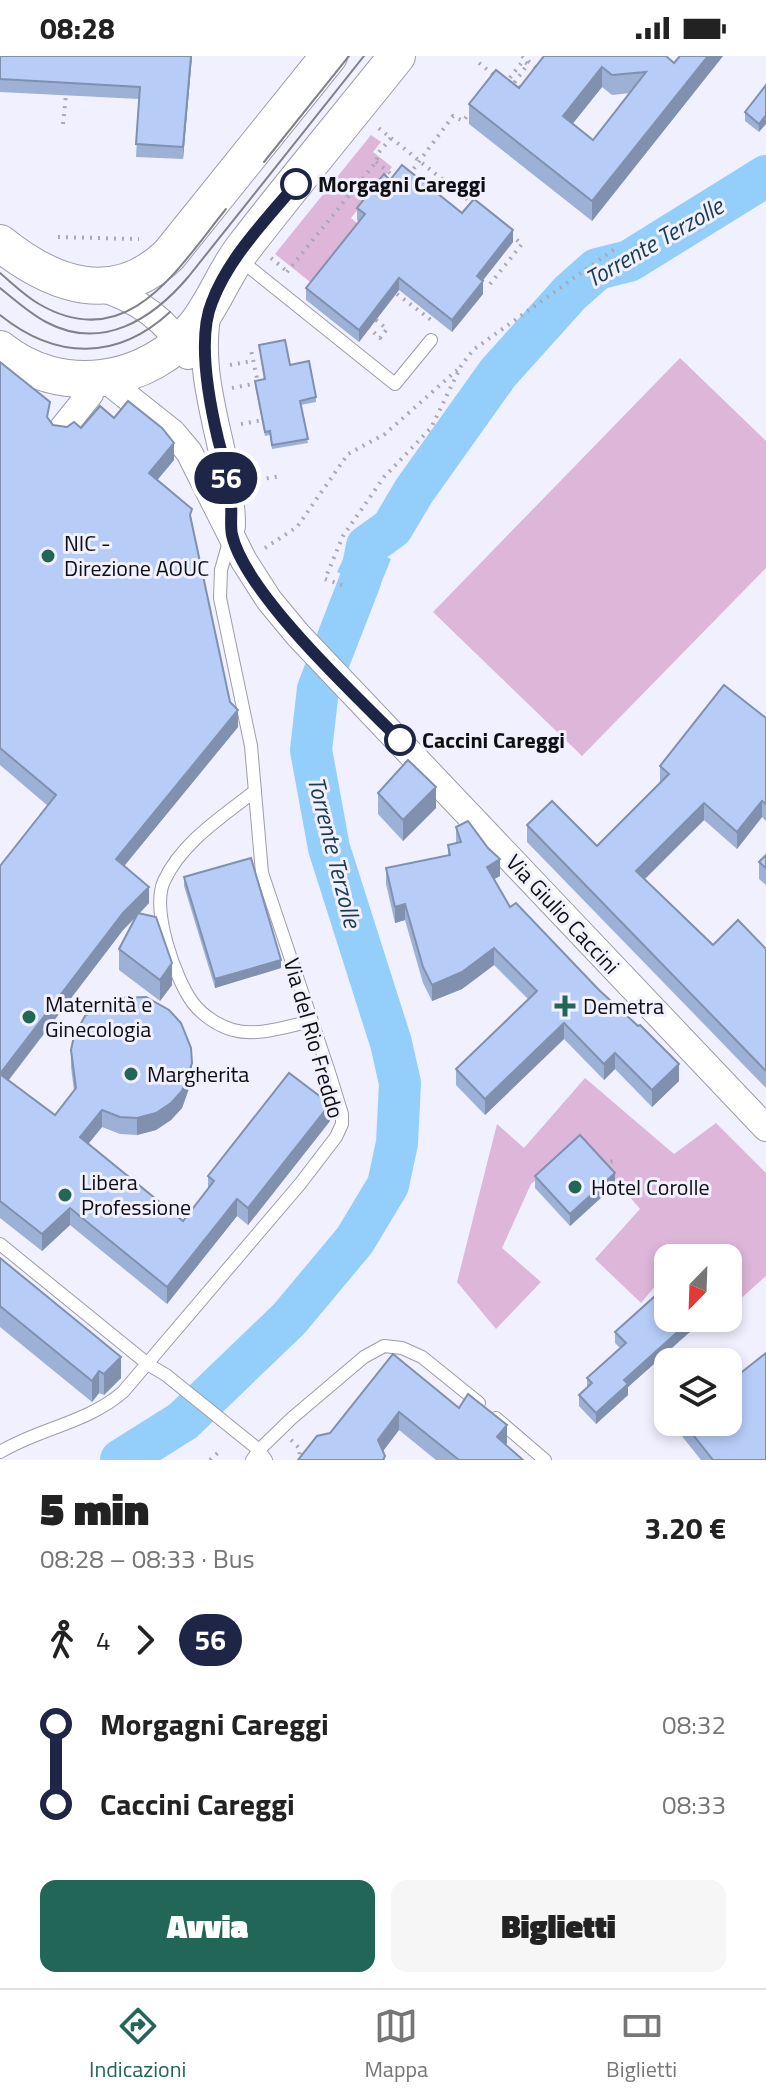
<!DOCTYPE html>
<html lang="it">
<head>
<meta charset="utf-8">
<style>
  :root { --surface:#fff; --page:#f6f6f6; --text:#222; --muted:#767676; --line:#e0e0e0; --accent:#226657 }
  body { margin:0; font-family:"Titillium Web",sans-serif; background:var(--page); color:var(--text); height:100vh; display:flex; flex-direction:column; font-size:30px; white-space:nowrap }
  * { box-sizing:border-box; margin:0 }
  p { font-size:26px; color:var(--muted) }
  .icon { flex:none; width:44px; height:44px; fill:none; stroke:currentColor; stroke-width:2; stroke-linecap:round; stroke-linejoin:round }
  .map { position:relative; height:1404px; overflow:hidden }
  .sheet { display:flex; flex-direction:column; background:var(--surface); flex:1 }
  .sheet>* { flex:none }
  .badge { padding:0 16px; border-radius:26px; font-size:28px; line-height:52px }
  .needle { width:52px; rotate:203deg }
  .fabs { position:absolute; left:654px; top:1188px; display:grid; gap:16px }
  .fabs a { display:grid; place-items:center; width:88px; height:88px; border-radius:16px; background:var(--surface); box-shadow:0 4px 12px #0003; font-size:40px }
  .map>.badge { position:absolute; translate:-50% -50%; box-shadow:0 0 0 4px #fff }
  .legs { display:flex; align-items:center; gap:12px; height:88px; padding:0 40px; font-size:26px }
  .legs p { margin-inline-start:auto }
  .headline { display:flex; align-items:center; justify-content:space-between; height:136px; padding:0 40px }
  h1 { font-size:44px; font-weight:800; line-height:60px }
  .action { display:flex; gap:16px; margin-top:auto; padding:16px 40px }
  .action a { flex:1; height:92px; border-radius:16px; background:var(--accent); color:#fff; font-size:32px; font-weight:800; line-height:92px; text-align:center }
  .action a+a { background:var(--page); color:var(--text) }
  ul { padding:0 40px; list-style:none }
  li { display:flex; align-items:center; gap:28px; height:80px; font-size:30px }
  li i { display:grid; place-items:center; width:12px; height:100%; margin:0 10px; background:currentColor }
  li i::after { content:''; width:20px; height:20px; margin:-10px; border:6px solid; border-radius:50%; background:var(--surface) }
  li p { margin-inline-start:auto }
  li:first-child i { background:linear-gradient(#0000 50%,currentColor 0) }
  li:last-child i { background:linear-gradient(currentColor 50%,#0000 0) }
  .status { display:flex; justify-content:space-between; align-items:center; height:56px; padding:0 40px; background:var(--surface); direction:ltr }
  .status svg { height:22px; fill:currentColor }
  .tabs { display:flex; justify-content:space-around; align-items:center; height:112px; border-top:2px solid var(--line); background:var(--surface); font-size:22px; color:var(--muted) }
  .tabs a { display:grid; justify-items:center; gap:4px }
  .tabs .selected { color:var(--accent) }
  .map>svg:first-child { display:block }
  .green { fill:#ddb6d9 }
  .water { fill:#94cefa }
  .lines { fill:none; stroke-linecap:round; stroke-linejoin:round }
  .river { stroke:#94cefa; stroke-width:42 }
  .lane-casing { stroke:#9c9caa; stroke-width:14 }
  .street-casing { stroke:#9c9caa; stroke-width:28 }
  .secondary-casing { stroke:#9c9caa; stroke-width:38 }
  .path { stroke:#a9a9b4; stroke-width:4; stroke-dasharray:2 6; stroke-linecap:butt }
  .lane { stroke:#fff; stroke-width:12 }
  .street { stroke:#fff; stroke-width:26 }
  .secondary { stroke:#fff; stroke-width:36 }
  .tram { stroke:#81818c; stroke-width:2 }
  .wall { fill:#9db0d5; fill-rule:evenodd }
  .shaded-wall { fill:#8090ae }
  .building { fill:#b7cdf8; stroke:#8090ae; stroke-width:2; fill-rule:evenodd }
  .line-1-casing { stroke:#fff; stroke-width:18 }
  .line-1 { stroke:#1f2547; stroke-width:12 }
  .stop-1-dot { fill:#fff; stroke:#1f2547; stroke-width:4 }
  .poi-dot { fill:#226657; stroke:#f0f0ff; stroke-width:3 }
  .labels { text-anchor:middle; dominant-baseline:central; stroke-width:6; stroke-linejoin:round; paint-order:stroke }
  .stop-label { font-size:22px; font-weight:bold; fill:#0e0e13; stroke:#f0f0ff; text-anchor:start }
  .poi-label { font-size:22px; fill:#0e0e13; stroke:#f0f0ff; text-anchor:start }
  .street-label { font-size:22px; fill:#0e0e13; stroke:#f0f0ff }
  .water-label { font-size:24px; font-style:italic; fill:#1b3b52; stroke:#f0f0ff }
</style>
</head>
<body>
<div class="status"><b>08:28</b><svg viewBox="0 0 49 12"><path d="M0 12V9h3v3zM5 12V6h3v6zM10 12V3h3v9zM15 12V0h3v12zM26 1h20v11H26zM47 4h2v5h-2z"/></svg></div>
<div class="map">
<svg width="766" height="1404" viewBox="0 0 766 1404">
  <rect width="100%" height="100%" fill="#f0f0ff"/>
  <!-- green -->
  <g class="green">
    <polygon points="371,79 381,86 373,96 392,111 351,162 362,171 314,229 275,198"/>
    <polygon points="680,302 766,385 766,512 582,700 433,556"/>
    <polygon points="585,1022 674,1098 716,1067 766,1117 766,1220 728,1254 728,1202 668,1202 668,1215 641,1247 595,1203 640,1153 584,1086 531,1128 502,1192 541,1226 496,1273 457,1226 497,1068 524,1092"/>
  </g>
  <!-- water -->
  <polygon class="water" points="352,485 391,503 379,532 337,516"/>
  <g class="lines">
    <!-- river -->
    <polyline class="river" points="121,1404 183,1365 289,1263 355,1184 388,1129 397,1087 400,1027 391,987 329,792 311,694 318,633 360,525 367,490 392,472 414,435 498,317 570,237 597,213 629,205 766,120"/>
    <!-- lane casing -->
    <g class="lane-casing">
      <g id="lane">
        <polyline points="239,203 395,328 431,284"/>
        <path d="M255,735C222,761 182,786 164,825C151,854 175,923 193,947C203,960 219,970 233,974C258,981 288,970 312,965"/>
        <polyline points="0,1188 149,1309 166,1319 259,1394 266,1404"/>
        <polyline points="496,1362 545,1404"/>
        <path d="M0,1396C40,1372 87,1367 123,1336L300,1128L336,1081L342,1068V1058L329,1016L262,817L251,690L220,542L221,514L230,482"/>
        <polyline points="252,1404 259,1394 292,1362 364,1301 384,1290 402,1292 422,1301 479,1347"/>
      </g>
    </g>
    <!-- street casing -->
    <g class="street-casing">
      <g id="street">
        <path d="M97,231C136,242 168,265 188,300"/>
        <path d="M209,252C192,325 232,397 232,470"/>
        <polyline points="105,323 173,377 189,396 244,505 269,544 298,579 766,1072"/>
        <polyline points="62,373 90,338"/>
      </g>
    </g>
    <!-- secondary casing -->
    <g class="secondary-casing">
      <g id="secondary">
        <path d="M0,187C52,229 114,252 169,199L329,0"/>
        <path d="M0,293C60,342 149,329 196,269C215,245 225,215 244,191C294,126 346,64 397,0"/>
      </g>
    </g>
    <!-- path -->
    <g class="path">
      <polyline points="522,0 539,14"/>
      <polyline points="479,7 495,20"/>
      <polyline points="505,28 523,5 528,8 514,27 520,32 517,35"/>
      <polyline points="63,68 66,39"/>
      <polyline points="391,82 473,148"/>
      <polyline points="376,106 396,122"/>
      <polyline points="409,119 453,60 463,65 472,54"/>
      <polyline points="58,181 139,183"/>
      <polyline points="271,202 289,217"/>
      <polyline points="287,216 376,106 379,96 391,82 376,70"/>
      <polyline points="490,228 522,188 511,179"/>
      <polyline points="397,238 435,267"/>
      <polyline points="368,271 380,282 387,273 376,264"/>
      <polyline points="230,309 252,305"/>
      <polyline points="232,332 258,327 251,294"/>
      <polyline points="241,368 263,364"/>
      <polyline points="251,425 281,420"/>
      <polyline points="265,492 297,471 348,398 385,378 457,314"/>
      <polyline points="342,529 325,523 343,480 384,421 431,372 461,310 473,294 616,192"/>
      <polyline points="603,1108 613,1105"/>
      <polyline points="291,1384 300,1393 299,1404"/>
      <polyline points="210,1404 221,1394"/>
    </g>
    <!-- lane -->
    <use href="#lane" class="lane"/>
    <!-- street -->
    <use href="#street" class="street"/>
    <!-- secondary -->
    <use href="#secondary" class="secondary"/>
    <!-- tram -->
    <g class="tram">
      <polyline points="264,106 349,0"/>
      <path d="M0,217C13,228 25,240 39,248C128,300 178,212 226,153"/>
      <path d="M0,232C15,244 29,257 46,266C102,296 153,263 189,220L364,0"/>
      <path d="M0,259C56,304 117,305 170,256"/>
    </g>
  </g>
  <!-- wall -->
  <g class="wall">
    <polygon points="0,0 192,0 183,103 136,101 139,43 0,36"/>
    <path d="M544,0L674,7L680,0H723L592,165L469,68V48L519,32ZM602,31L612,39L630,37L593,84L572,68Z"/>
    <polygon points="766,29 759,76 745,65 745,56"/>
    <polygon points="390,124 462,157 513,186 482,225 483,238 452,276 399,234 359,286 306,244 306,232 359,166 357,164 357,152"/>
    <polygon points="259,289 290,309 316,341 316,346 301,349 308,387 272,393 270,379 265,380 255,330 255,325 264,324"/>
    <polygon points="0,306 53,369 81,372 114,362 174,404 157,424 192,470 230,646 238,671 124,810 149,847 140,857 172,929 160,945 119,914 119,893 136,861 123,874 9,1024 55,1059 74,1035 71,1011 71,994 192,1024 182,1052 171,1064 156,1074 137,1079 120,1078 102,1071 88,1088 183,1165 208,1133 208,1120 330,1065 248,1169 237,1160 167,1248 70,1169 42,1195 0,1162 0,810 48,750 0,709"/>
    <polygon points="766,662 766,765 762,761 737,793 704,764 644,823 713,889 766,893 766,1032 527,786 527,769 597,790 660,727 660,710"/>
    <polygon points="378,737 436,752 403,785 378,758"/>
    <polygon points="456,771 500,820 494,823 510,851 679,1025 652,1051 615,1013 604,1024 564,983 485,1059 456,1029 456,1013 528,943 494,909 462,933 432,945 423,927 405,864 395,867 386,828 386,812 448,799 448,789 456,787"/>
    <polygon points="766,799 766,829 759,823 759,806"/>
    <polygon points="184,821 281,912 215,932 184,830"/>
    <polygon points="535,1120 615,1129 570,1170 535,1132"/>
    <polygon points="0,1202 121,1322 104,1339 99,1337 92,1346 0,1271"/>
    <polygon points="692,1274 628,1331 628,1339 596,1368 579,1350 579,1339 587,1332 587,1322 620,1292 615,1287 615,1276"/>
    <polygon points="393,1298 459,1352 507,1387 505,1389 523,1404 436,1404 399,1374 382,1395 385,1404 330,1377"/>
    <polygon points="673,1366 728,1366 766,1404 701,1404 673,1369"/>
  </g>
  <!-- shaded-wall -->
  <g class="shaded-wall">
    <polygon points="191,0 192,0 183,103 183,91"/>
    <polygon points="708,0 723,0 592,165 592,145"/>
    <polygon points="602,11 602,31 563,80 563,60"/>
    <polygon points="766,59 766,68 759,76 759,68"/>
    <polygon points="513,174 513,186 477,232 477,220"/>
    <polygon points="399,222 399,234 359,286 359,274"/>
    <polygon points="483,225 483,238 452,276 452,264"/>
    <polygon points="174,387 174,404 149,434 149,417"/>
    <polygon points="238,654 238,671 116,820 116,803"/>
    <polygon points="436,731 436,752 403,785 403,764"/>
    <polygon points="762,745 762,761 737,793 737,776"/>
    <polygon points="704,747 704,764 636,832 636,815"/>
    <polygon points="500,803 500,820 487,827 487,811"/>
    <polygon points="149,831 149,847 123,874 0,1035 0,1018 123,857"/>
    <polygon points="405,848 405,864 395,867 395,851"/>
    <polygon points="494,892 494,909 462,933 432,945 432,929"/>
    <polygon points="281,904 281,912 215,932 215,923"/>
    <polygon points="172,907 172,929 160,945 160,924"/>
    <polygon points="564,967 564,983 485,1059 485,1043"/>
    <polygon points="615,997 615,1013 604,1024 604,1008"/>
    <polygon points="192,1007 192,1024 182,1052 171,1064 156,1074 137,1079 137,1062"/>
    <polygon points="679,1008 679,1025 652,1051 652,1034"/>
    <polygon points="330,1048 330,1065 248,1169 248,1152"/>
    <polygon points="102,1054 102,1071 80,1098 80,1081"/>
    <polygon points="615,1117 615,1129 570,1170 570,1158"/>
    <polygon points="237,1143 237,1160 167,1248 167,1231"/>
    <polygon points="70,1152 70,1169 42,1195 42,1178"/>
    <polygon points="692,1263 692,1274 628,1331 628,1339 596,1368 596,1357 624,1324"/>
    <polygon points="121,1301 121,1322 104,1339 104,1318"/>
    <polygon points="99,1315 99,1337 92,1346 92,1325"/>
    <polygon points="399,1356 399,1374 378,1402 378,1384"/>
    <polygon points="507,1369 507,1387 497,1399 497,1381"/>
  </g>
  <!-- building -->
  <g class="building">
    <polygon points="0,0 191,0 183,91 136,88 140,31 0,23"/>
    <path d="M544,0H666L674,7L680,0H708L592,145L469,48L496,14L519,32ZM602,11L612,19L646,16L593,84L563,60Z"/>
    <polygon points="766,29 766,59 759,68 745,56"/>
    <polygon points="402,109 462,157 474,143 513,174 477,220 483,225 452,264 399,222 359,274 306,232 365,158 357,152 384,118 390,124"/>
    <polygon points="285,284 290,309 309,305 316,341 300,345 308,383 272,389 270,375 265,376 255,325 265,323 259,289"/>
    <polygon points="0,306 50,346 47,361 53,369 67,371 74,366 81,372 100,350 114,362 128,345 162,372 174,387 149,417 192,453 190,459 230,646 238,654 116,803 149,831 123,857 0,1018 55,1059 76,1032 71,994 74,980 85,960 105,947 120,942 146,941 169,954 181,967 191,992 192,1007 182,1035 171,1047 156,1057 137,1062 120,1061 102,1054 80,1081 183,1165 214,1125 208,1120 289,1017 330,1048 248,1152 237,1143 167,1231 70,1152 42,1178 0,1145 0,810 56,739 0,692"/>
    <polygon points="724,629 766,662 766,748 762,745 737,776 704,747 636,815 713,889 738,864 766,893 766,1015 527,769 552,745 597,790 669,718 660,710"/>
    <polygon points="408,704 436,731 403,764 378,737"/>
    <polygon points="468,765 488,792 500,803 487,811 510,851 516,847 599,934 638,970 640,969 679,1008 652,1034 615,997 604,1008 564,967 485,1043 456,1013 537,935 494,892 462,916 432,929 423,911 405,848 395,851 386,812 450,799 448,789 461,786 456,771"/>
    <polygon points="766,799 766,812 759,806"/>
    <polygon points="251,802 281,904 215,923 184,821"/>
    <polygon points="138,857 156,861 172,907 160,924 119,893"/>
    <polygon points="580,1079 615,1117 570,1158 535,1120"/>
    <polygon points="0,1202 121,1301 104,1318 99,1315 92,1325 0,1250"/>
    <polygon points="664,1232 668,1236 668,1262 692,1263 624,1324 628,1328 596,1357 579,1339 592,1327 587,1322 626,1287 615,1276"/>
    <polygon points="766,1297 766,1404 713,1404 683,1366 728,1366 728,1327"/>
    <polygon points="393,1298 459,1352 468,1338 507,1369 497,1381 523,1404 459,1404 399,1356 378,1384 385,1400 383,1404 298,1404 317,1380 330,1377"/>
  </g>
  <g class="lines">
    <!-- line-1 casing -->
    <g class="line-1-casing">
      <path id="line-1" d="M296,128C266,164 229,201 212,246C197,282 209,345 218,383C224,404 228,427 231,449C232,458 230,469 232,479C246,538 355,639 400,684"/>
    </g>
    <!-- line-1 -->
    <use href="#line-1" class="line-1"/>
  </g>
  <!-- markers -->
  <g class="stop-1-dot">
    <circle cx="296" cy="128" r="14"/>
    <circle cx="400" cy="684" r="14"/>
  </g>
  <g class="poi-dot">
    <circle cx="48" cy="500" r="8"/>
    <path d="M561 938h8v8h8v8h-8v8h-8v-8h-8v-8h8z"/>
    <circle cx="29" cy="961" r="8"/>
    <circle cx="131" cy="1018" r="8"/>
    <circle cx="575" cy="1131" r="8"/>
    <circle cx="65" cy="1139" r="8"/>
  </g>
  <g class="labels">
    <!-- stop labels -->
    <g class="stop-label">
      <text x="318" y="128">Morgagni Careggi</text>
      <text x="422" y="684">Caccini Careggi</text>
    </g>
    <!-- poi labels -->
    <g class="poi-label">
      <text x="64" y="487">NIC -<tspan x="64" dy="25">Direzione AOUC</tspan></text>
      <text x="45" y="948">Maternità e<tspan x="45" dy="25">Ginecologia</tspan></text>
      <text x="583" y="950">Demetra</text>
      <text x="147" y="1018">Margherita</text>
      <text x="81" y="1126">Libera<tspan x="81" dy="25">Professione</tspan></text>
      <text x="591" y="1131">Hotel Corolle</text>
    </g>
    <!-- street labels -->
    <g class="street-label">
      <text transform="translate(563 858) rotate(47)">Via Giulio Caccini</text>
      <text transform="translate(314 982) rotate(74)">Via del Rio Freddo</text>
    </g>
    <!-- water labels -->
    <g class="water-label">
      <text transform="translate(654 186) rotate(-30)">Torrente Terzolle</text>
      <text transform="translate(335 796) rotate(76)">Torrente Terzolle</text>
    </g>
  </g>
</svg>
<div class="fabs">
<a><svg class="needle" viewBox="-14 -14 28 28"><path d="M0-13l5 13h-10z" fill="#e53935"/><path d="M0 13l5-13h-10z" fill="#767676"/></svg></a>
<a><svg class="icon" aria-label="layers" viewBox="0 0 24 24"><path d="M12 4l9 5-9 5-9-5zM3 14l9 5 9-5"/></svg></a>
</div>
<b class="badge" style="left:226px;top:422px;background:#1f2547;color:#fff">56</b>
</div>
<section class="sheet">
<div class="headline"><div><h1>5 min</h1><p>08:28 – 08:33 · Bus</p></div><b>3.20 €</b></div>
<div class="legs"><svg class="icon" aria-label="walk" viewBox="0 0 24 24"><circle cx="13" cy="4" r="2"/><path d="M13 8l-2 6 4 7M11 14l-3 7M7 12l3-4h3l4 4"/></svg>4<svg class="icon" aria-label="forward" viewBox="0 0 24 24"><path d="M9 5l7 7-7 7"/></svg><b class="badge" style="background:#1f2547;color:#fff">56</b></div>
<ul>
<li><i style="color:#1f2547"></i><b>Morgagni Careggi</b><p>08:32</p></li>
<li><i style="color:#1f2547"></i><b>Caccini Careggi</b><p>08:33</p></li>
</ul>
<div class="action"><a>Avvia</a><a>Biglietti</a></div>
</section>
<nav class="tabs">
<a class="selected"><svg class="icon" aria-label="directions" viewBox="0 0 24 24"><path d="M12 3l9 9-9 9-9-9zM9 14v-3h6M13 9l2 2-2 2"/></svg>Indicazioni</a>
<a><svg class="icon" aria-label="map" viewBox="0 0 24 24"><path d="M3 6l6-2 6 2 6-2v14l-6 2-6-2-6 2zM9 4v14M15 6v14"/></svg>Mappa</a>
<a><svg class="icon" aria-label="tickets" viewBox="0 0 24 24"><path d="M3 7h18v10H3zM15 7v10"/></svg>Biglietti</a>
</nav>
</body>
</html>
